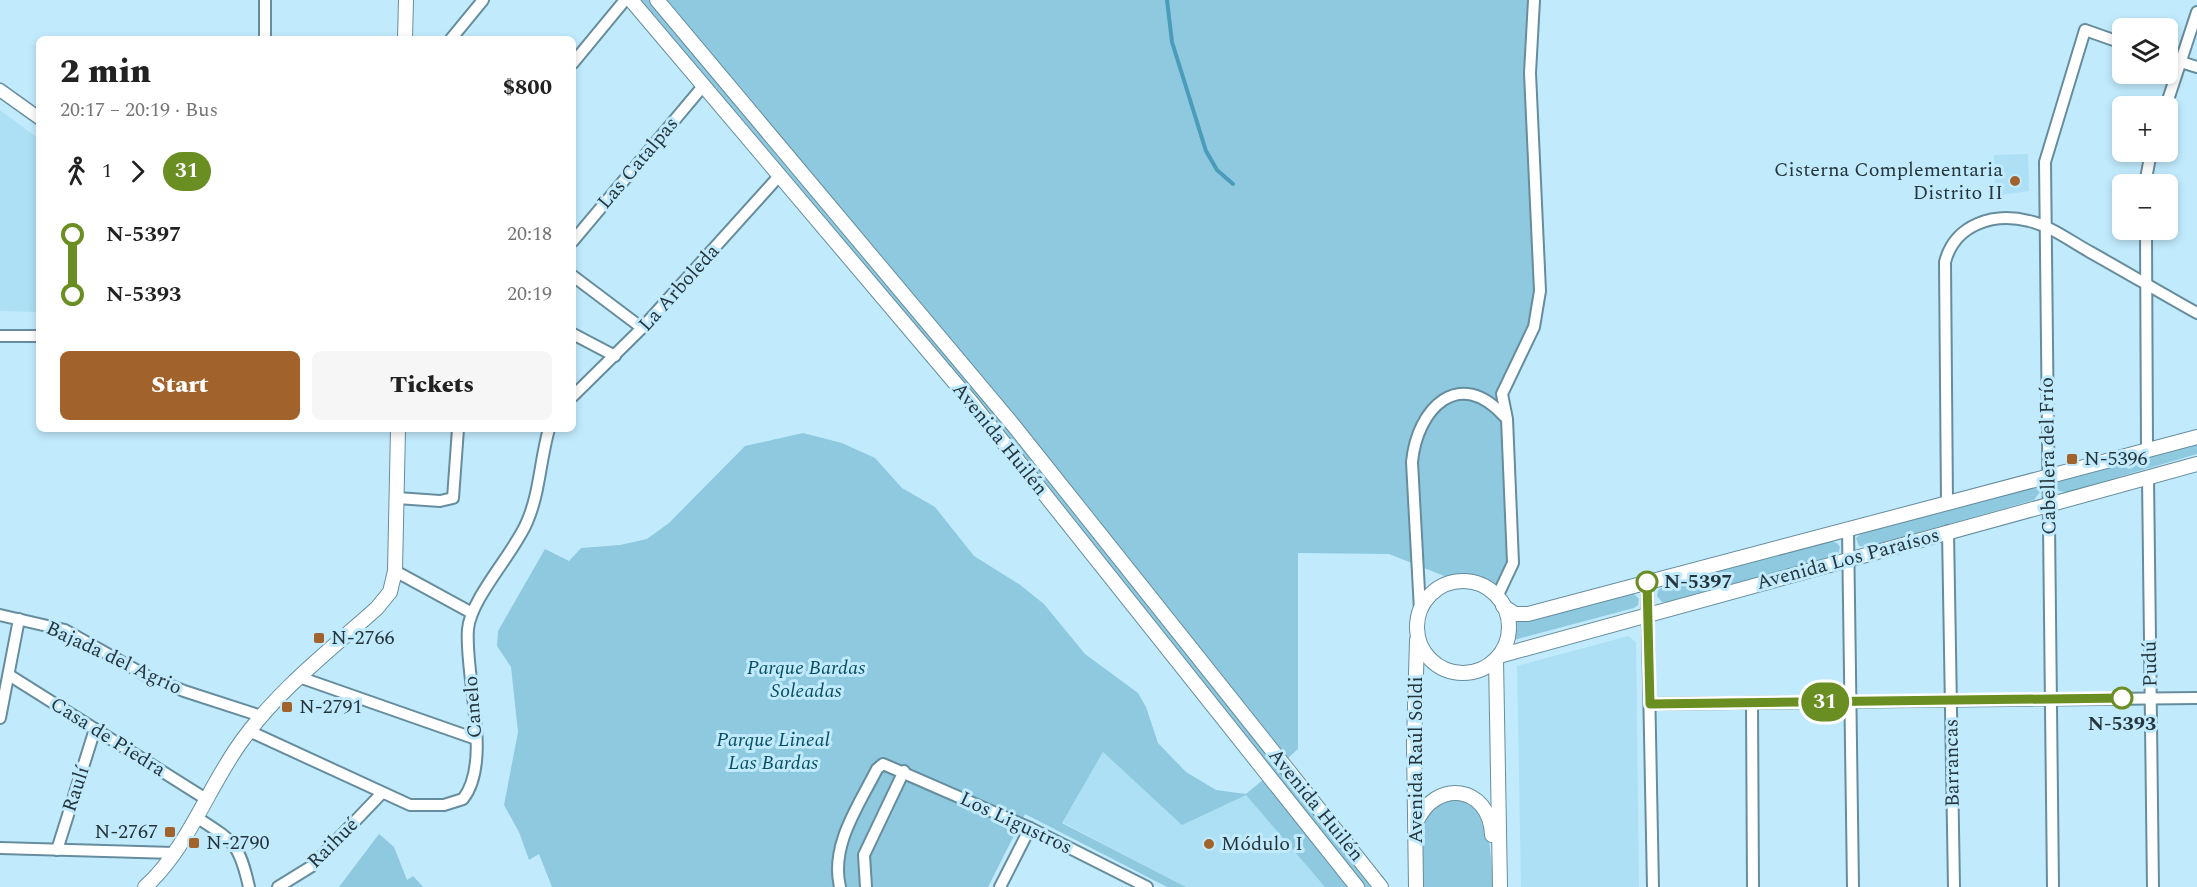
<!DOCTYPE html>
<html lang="en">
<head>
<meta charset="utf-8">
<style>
  :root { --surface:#fff; --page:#f6f6f6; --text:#222; --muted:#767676; --accent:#a2622b }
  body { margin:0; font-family:Spectral,serif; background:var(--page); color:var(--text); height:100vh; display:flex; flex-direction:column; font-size:22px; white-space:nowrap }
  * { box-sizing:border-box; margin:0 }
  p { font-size:20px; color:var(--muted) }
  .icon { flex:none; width:33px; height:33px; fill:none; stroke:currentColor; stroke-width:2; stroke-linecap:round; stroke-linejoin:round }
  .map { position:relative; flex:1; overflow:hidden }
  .panel { position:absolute; left:36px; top:36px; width:540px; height:396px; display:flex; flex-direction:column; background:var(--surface); border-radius:9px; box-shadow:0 3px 9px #0003 }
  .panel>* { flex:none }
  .badge { padding:0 12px; border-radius:20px; font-size:21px; line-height:39px }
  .tools { position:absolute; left:2112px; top:18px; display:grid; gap:12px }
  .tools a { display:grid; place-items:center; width:66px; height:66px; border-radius:9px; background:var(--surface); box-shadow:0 3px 9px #0003; font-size:30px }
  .map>.badge { position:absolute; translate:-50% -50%; box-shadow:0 0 0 3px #fff }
  .legs { display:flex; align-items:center; gap:9px; height:66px; padding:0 24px; font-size:20px }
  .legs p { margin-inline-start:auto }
  .overview { display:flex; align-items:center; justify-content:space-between; height:102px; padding:0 24px }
  h1 { font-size:33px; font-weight:800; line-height:45px }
  .button { display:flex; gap:12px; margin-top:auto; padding:12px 24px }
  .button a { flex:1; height:69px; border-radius:9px; background:var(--accent); color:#fff; font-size:24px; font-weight:800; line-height:69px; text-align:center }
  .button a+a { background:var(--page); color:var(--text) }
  ul { padding:0 24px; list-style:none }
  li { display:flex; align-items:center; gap:21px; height:60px; font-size:22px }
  li i { display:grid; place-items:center; width:9px; height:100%; margin:0 8px; background:currentColor }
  li i::after { content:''; width:15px; height:15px; margin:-8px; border:4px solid; border-radius:50%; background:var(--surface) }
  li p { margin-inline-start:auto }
  li:first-child i { background:linear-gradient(#0000 50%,currentColor 0) }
  li:last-child i { background:linear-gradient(currentColor 50%,#0000 0) }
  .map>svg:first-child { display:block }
  .built { fill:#ade0f4 }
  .green { fill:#8ec9e0 }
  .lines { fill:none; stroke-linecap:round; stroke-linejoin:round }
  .stream { stroke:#4a9cba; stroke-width:4 }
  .minor-casing { stroke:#668d9d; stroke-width:14 }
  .tertiary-casing { stroke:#668d9d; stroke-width:15 }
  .secondary-casing { stroke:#668d9d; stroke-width:16 }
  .minor { stroke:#fff; stroke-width:10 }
  .tertiary { stroke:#fff; stroke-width:12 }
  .secondary { stroke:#fff; stroke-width:14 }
  .line-1-casing { stroke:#fff; stroke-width:14 }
  .line-1 { stroke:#6b8e23; stroke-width:9 }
  .poi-dot { fill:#a2622b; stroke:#c1ebfd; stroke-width:2 }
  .stop-1-dot { fill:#fff; stroke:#6b8e23; stroke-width:3 }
  .labels { text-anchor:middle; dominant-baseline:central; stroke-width:6; stroke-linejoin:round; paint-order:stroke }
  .street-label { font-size:20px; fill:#25353c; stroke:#c1ebfd }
  .poi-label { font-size:20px; fill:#25353c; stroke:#c1ebfd; text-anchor:start }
  .stop-label { font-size:20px; font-weight:bold; fill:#25353c; stroke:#c1ebfd; text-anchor:start }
  .park-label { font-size:20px; font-style:italic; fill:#074e64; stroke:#c1ebfd }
</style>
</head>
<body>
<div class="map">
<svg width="2197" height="887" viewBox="0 0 2197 887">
  <rect width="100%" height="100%" fill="#c1ebfd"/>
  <!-- built -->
  <g class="built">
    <polygon points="0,110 39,139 39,312 0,311"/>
    <polygon points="2028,154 2029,191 1995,196 1994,155"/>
    <polygon points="1628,636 1636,642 1639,887 1521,887 1517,666"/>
    <polygon points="1103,752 1182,824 1246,794 1325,887 1186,887 1062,822"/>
  </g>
  <!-- green -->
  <g class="green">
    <polygon points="640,0 650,0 994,409 1375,887 1365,887 988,412"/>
    <polygon points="666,0 1534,0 1530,51 1538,310 1505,383 1513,563 1497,597 1389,554 1298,553 1298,749 1287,759 1008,410"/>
    <polygon points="803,433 842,443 875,458 902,488 935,507 974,556 1019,584 1044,604 1085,654 1138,693 1146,707 1158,743 1186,772 1216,790 1246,794 1265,778 1350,887 1325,887 1246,795 1182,825 1103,752 1062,823 1186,887 1167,887 1025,814 988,887 552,887 539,854 529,860 519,832 504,805 518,732 511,667 497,646 498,631 545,549 569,561 581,548 620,545 647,539 669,523 745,446"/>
    <polygon points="2197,444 2197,454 2067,492 2059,491 2056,487 2058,481"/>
    <polygon points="2034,486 2040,492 2034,500 1868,547 1859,546 1856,538 1862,533"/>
    <polygon points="1830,541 1837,543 1840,547 1838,554 1834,556 1668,602 1662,602 1657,596 1658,591 1663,586"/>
    <polygon points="1633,593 1639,599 1638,605 1634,608 1514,640 1515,619"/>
    <polygon points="1443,797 1473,802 1488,831 1494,887 1423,887 1422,822"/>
    <polygon points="379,834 394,847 407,880 413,876 423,887 339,887"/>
  </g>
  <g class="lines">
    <!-- stream -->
    <polyline class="stream" points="1167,0 1172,42 1206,151 1217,170 1233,184"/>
    <!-- minor casing -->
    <g class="minor-casing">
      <g id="minor">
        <polyline points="265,39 265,0"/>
        <polyline points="451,39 483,0"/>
        <polyline points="2168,58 2197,67"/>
        <polyline points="573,63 625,0"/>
        <polyline points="2166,106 2197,12"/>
        <polyline points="2145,184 2151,152"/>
        <polyline points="2146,230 2147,450"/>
        <polyline points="573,241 704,85"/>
        <polyline points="573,276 642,328"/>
        <polyline points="573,334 615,356"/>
        <polyline points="0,336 39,336"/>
        <polyline points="573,396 642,328 780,175"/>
        <polyline points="2148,477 2153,887"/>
        <polyline points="397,498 440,501 453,498 458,429"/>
        <path d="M1947,503L1945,262C1955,224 1994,212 2029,221C2051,226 2070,241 2090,252C2126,272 2161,293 2197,313"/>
        <polyline points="1848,530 1853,887"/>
        <polyline points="1948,531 1954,887"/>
        <polyline points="395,571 472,613"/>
        <polyline points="1647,582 1653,887"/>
        <polyline points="1497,597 1513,563 1507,419 1502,394 1534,327 1540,291 1530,73 1534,0"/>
        <path d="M1420,610L1412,462C1417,409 1459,365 1505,417"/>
        <polyline points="0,615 65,630 147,676 184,691 261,716"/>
        <polyline points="9,675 206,799"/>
        <polyline points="299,677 476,739"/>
        <polyline points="1752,703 1753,887"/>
        <polyline points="1650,704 2197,698"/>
        <polyline points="0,718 19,619"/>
        <path d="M249,731L410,805H444L463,799C493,761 464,675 468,629C471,598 514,553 527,522C540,492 540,460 549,429"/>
        <path d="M196,817C233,841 239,842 249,887"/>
        <polyline points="0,848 174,853"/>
        <polyline points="57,850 95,729"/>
        <polyline points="278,887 312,866 382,793"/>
        <path d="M840,887C830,845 859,805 877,769L883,764L1030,828L1147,887"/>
        <polyline points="866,887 864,855 904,771"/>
        <polyline points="1000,887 1030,828"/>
        <polyline points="2053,887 2045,162 2085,30 2122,43"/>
      </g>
    </g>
    <!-- tertiary casing -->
    <g class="tertiary-casing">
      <polyline id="tertiary" points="0,90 39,118"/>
    </g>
    <!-- secondary casing -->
    <g class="secondary-casing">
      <g id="secondary">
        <polyline points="631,0 972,403 1357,887"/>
        <polyline points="657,0 1014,426 1381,887"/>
        <polyline points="405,39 406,0"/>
        <circle cx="1463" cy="627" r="46"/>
        <polyline points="1503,606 1515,614 1528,614 2197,437"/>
        <polyline points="1499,656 2197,464"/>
        <polyline points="1496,659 1500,887"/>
        <path d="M1416,823C1435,778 1490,785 1492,835"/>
        <path d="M145,887C188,848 207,789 241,742C278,690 330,650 377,608L390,592L395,571L398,429"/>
        <polyline points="1416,887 1414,742 1417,640"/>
      </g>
    </g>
    <!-- minor -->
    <use href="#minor" class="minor"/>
    <!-- tertiary -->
    <use href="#tertiary" class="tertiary"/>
    <!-- secondary -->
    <use href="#secondary" class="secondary"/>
  </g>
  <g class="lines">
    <!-- line-1 casing -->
    <g class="line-1-casing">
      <polyline id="line-1" points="1647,582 1650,704 2122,698"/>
    </g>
    <!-- line-1 -->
    <use href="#line-1" class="line-1"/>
  </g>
  <!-- markers -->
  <g class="poi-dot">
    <circle cx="2015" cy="181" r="6"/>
    <rect x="2066" y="453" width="12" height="12" rx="3"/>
    <rect x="313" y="632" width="12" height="12" rx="3"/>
    <rect x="281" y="701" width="12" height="12" rx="3"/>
    <rect x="164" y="826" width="12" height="12" rx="3"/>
    <rect x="188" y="837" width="12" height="12" rx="3"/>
    <circle cx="1209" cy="844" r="6"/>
  </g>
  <g class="stop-1-dot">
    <circle cx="1647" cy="582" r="10"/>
    <circle cx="2122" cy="698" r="10"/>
  </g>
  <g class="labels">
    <!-- street labels -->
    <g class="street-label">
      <text transform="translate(638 163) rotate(-50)">Las Catalpas</text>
      <text transform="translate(679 288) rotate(-48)">La Arboleda</text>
      <text transform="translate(1000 439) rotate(51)">Avenida Huilén</text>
      <text transform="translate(2048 456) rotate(-91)">Cabellera del Frío</text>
      <text transform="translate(1848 559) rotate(-15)">Avenida Los Paraísos</text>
      <text transform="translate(114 658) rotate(25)">Bajada del Agrio</text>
      <text transform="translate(2150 664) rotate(-91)">Pudú</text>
      <text transform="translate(473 707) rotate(-94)">Canelo</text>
      <text transform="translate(108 737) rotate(32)">Casa de Piedra</text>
      <text transform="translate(1416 760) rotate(-90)">Avenida Raúl Soldi</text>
      <text transform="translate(1952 763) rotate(-91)">Barrancas</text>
      <text transform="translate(76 789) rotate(-72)">Raulí</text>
      <text transform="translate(1316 805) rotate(51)">Avenida Huilén</text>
      <text transform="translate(1016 823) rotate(25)">Los Ligustros</text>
      <text transform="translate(333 843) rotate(-45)">Raihué</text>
    </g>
    <!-- poi labels -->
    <g class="poi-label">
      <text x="2003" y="170" text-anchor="end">Cisterna Complementaria<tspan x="2003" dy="23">Distrito II</tspan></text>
      <text x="2084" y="459">N-5396</text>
      <text x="331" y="638">N-2766</text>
      <text x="299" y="707">N-2791</text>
      <text x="158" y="832" text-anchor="end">N-2767</text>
      <text x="206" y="843">N-2790</text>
      <text x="1221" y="844">Módulo I</text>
    </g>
    <!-- stop labels -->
    <g class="stop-label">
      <text x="1664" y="582">N-5397</text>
      <text x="2122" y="724" text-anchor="middle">N-5393</text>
    </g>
    <!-- park labels -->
    <g class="park-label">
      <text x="806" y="668">Parque Bardas<tspan x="806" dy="23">Soleadas</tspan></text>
      <text x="773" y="740">Parque Lineal<tspan x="773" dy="23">Las Bardas</tspan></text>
    </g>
  </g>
</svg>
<div class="tools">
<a><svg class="icon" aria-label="layers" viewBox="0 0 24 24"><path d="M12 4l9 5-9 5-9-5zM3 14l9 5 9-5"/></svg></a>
<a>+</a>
<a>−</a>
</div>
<b class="badge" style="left:1825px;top:702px;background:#6b8e23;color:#fff">31</b>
<section class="panel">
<div class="overview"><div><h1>2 min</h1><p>20:17 – 20:19 · Bus</p></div><b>$800</b></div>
<div class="legs"><svg class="icon" aria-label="walk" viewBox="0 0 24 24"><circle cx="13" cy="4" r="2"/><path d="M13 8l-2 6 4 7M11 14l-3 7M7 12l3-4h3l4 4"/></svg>1<svg class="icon" aria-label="forward" viewBox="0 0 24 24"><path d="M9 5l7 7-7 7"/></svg><b class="badge" style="background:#6b8e23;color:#fff">31</b></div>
<ul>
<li><i style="color:#6b8e23"></i><b>N-5397</b><p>20:18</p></li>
<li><i style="color:#6b8e23"></i><b>N-5393</b><p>20:19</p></li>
</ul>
<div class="button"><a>Start</a><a>Tickets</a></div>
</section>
</div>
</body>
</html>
